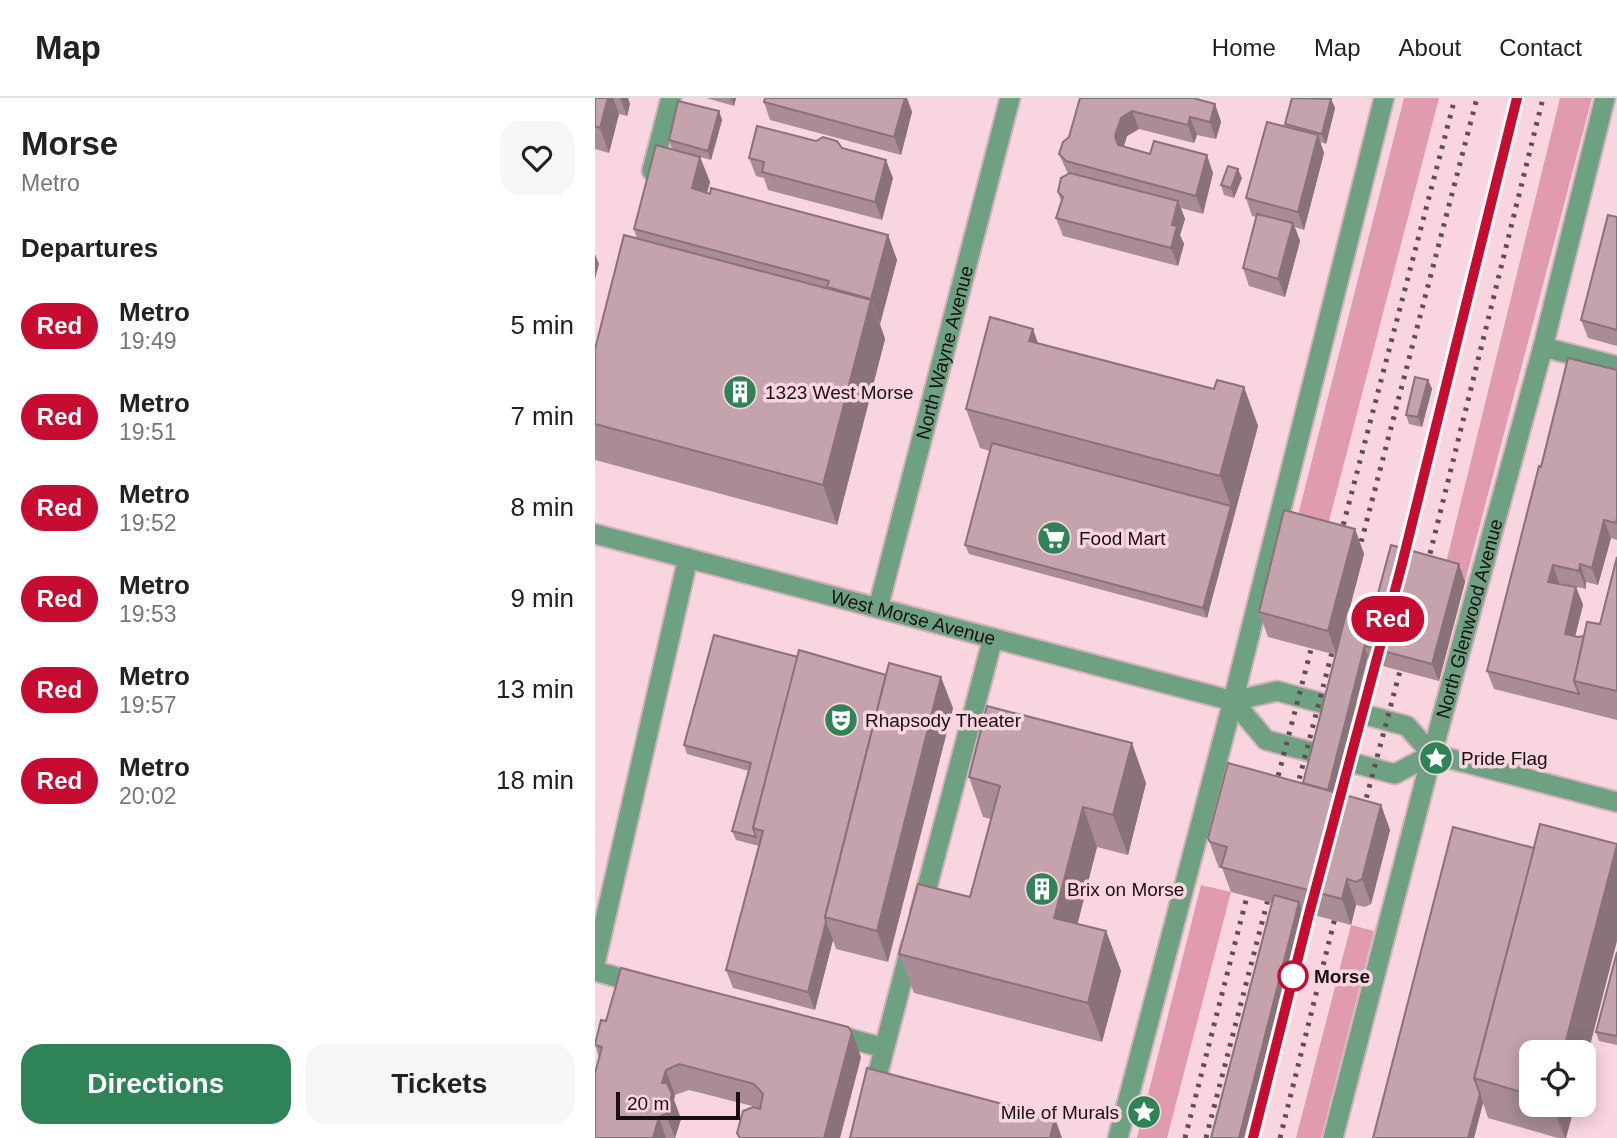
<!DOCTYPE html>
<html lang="en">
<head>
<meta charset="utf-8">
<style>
  :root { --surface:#fff; --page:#f6f6f6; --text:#222; --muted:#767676; --line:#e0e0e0; --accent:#2e8357 }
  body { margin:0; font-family:Helvetica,sans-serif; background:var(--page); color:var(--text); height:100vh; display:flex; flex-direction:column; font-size:26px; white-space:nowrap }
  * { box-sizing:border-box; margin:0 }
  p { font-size:23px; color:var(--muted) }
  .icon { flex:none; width:38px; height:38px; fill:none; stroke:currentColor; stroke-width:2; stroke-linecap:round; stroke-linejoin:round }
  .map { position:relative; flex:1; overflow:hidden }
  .drawer { display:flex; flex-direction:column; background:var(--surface); width:595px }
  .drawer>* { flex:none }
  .badge { padding:0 14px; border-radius:23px; font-size:24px; line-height:46px }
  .buttons { position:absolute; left:924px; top:942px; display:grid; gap:14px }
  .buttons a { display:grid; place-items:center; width:77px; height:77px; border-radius:14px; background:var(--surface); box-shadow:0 4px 18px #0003; font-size:35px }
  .scale { position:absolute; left:21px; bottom:18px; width:124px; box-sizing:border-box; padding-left:7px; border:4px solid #1a0f12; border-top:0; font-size:19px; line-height:24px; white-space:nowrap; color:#1a0f12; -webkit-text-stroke:5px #f9d6df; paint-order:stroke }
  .map>.badge { position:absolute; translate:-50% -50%; box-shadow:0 0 0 4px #fff }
  h2 { padding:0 21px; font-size:26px; line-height:63px }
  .round { display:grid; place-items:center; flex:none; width:74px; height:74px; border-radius:21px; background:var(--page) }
  .overview { display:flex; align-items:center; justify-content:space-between; height:119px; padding:0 21px }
  h1 { font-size:33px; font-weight:700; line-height:52px }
  .action { display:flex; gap:14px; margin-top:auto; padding:14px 21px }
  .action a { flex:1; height:80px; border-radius:21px; background:var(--accent); color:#fff; font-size:28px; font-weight:700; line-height:80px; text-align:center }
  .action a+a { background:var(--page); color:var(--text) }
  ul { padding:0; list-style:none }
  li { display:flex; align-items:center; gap:21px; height:91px; padding:0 21px }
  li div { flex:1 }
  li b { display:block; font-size:26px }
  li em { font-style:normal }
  li .badge { min-width:77px; font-weight:700; text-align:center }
  header { display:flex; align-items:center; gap:42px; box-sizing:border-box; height:98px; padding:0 35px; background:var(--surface); border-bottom:2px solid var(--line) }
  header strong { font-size:33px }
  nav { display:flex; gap:38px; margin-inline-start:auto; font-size:24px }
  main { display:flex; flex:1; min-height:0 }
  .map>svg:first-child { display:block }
  .green { fill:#e09bae }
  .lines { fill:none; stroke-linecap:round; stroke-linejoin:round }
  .service-casing { stroke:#d1b2ba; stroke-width:23 }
  .minor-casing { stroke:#d1b2ba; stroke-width:23 }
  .tertiary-casing { stroke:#d1b2ba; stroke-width:23 }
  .service { stroke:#6ea082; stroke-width:19 }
  .minor { stroke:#6ea082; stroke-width:19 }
  .tertiary { stroke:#6ea082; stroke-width:19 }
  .rail { stroke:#614e53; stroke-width:5; stroke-dasharray:3.5 7; stroke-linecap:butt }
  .wall { fill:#a98c94 }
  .shaded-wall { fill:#897278 }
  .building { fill:#c4a3ac; stroke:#897278; stroke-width:2 }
  .line-casing { stroke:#fff; stroke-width:16 }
  .line { stroke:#c60c30; stroke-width:10 }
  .stop-dot { fill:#fff; stroke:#c60c30; stroke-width:3.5 }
  .labels { text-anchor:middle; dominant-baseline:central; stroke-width:7; stroke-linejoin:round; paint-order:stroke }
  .street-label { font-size:19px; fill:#1a0f12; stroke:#f9d6df }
  .poi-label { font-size:19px; fill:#1a0f12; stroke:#f9d6df; text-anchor:start }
  .stop-label { font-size:19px; font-weight:bold; fill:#1a0f12; stroke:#f9d6df; text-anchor:start }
</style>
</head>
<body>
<header>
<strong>Map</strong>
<nav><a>Home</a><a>Map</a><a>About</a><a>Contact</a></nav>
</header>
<main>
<section class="drawer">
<div class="overview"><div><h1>Morse</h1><p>Metro</p></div><a class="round"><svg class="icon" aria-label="heart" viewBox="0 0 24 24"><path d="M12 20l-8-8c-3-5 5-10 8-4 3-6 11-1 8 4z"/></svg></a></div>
<h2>Departures</h2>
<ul>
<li><span class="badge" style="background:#c60c30;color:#fff">Red</span><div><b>Metro</b><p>19:49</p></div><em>5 min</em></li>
<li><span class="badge" style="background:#c60c30;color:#fff">Red</span><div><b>Metro</b><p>19:51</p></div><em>7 min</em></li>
<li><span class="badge" style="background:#c60c30;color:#fff">Red</span><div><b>Metro</b><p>19:52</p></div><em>8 min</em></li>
<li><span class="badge" style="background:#c60c30;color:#fff">Red</span><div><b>Metro</b><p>19:53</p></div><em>9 min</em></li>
<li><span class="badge" style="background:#c60c30;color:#fff">Red</span><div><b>Metro</b><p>19:57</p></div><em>13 min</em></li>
<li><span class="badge" style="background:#c60c30;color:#fff">Red</span><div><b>Metro</b><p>20:02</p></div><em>18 min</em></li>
</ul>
<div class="action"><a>Directions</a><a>Tickets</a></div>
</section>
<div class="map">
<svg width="1022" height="1040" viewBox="0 0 1022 1040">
  <rect width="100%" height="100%" fill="#f9d6df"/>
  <!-- green -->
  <g class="green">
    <polygon points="809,0 844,0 728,446 698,437"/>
    <polygon points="965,0 997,0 870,484 848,477"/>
    <polygon points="606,787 636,794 572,1040 542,1040"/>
    <polygon points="756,827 779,833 726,1040 701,1040"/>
  </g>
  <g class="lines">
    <!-- service casing -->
    <g class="service-casing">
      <g id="service">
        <polyline points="57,73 76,0"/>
        <polyline points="948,249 1022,268"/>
        <polyline points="326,812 398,540"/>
        <polyline points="0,866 93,460"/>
        <polyline points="0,873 46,886"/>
        <polyline points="234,935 289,950"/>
        <polyline points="266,1040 316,848"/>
      </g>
    </g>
    <!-- minor casing -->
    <g class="minor-casing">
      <g id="minor">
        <path id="s1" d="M283,510L415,0"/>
        <polyline points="523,1040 638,603 789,0"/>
        <path id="s2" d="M738,1040L837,656L948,249L1010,0"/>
      </g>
    </g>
    <!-- tertiary casing -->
    <g class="tertiary-casing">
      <g id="tertiary">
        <path id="s3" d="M0,436L638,603L682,593L812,628L837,656L1022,704"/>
        <polyline points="638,603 671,642 800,676 837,656"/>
      </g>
    </g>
    <!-- service -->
    <use href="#service" class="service"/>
    <!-- minor -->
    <use href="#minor" class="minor"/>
    <!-- tertiary -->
    <use href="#tertiary" class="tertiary"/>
    <!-- rail -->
    <g class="rail">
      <polyline points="743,447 860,0"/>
      <polyline points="761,464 882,0"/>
      <polyline points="806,471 922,0"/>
      <polyline points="830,476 948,0"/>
      <polyline points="678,698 721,532"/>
      <polyline points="699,701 741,539"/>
      <polyline points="741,715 785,549"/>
      <polyline points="766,720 810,554"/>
      <polyline points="590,1040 657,779"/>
      <polyline points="611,1040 677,786"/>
      <polyline points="658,1040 720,796"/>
      <polyline points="685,1040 744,804"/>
    </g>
  </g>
  <!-- wall -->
  <g class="wall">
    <polygon points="0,0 33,0 35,6 32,18 24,16 14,55 0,51"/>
    <polygon points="111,0 141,0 139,8"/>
    <polygon points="312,0 317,14 306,57 175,22 169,4"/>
    <polygon points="485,0 620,6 626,24 621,41 602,37 599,45 544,31 532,38 529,49 618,75 608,116 586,110 590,121 585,137 589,146 583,168 468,138 461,120 466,103 463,94 473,76 464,56 474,39"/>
    <polygon points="736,1 740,10 731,46 725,44 729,55 709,132 700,129 705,143 690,199 654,188 648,170 662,119 657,118 651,100 691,29 690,26"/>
    <polygon points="124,13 127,22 116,62 105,59 115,84 112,95 293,137 302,162 285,226 290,241 242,427 0,362 0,251 42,141 39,131 77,51 74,42"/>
    <polygon points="247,50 298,80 287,122 173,92 169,80 161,78 154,60"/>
    <polygon points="647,80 639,100 629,97 626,87"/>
    <polygon points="1022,119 1022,248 993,240 986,222"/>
    <polygon points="443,245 619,291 649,289 663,328 612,520 374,456 370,447 395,353 385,350 371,311"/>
    <polygon points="1022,272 1022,442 1016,440 1003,487 991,484 991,491 964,485 964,486 981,489 988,507 980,539 989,538 1005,526 1022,459 1022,622 899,591 892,573 946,369"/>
    <polygon points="833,282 837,291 827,329 814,326 811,317"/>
    <polygon points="760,431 769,456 754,513 777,519 864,466 870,484 844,583 776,565 773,559 739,694 786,707 795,732 776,806 770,809 761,807 756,827 708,814 649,1040 616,1040 677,805 636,794 627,770 624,770 622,765 613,740 708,685 741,557 673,539 664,514"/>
    <polygon points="358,610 293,864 241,851 238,842 220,912 138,890 131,872 164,748 141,742 137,733 154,673 92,656 89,647"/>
    <polygon points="374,679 551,685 533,757 502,749 482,826 511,833 526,873 507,944 319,895 304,856 375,799 396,721 388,719"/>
    <polygon points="858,729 936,954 936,1006 980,1006 971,1040 963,1040 893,1020 888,1005 879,1040"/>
    <polygon points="1022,854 1022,947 1004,943 1001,934"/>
    <polygon points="11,923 266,959 245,1040 144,1040 142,1035 165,1010 94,992 80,997 79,1002 86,1021 80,1040 0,1040 4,960 0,946"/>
  </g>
  <!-- shaded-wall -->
  <g class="shaded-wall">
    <polygon points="13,0 18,0 24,16 14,55 5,30"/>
    <polygon points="25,0 33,0 35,6 32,18"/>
    <polygon points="136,0 141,0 139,8"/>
    <polygon points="310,0 312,0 317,14 306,57 299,39"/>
    <polygon points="736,1 740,10 731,46 727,36"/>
    <polygon points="620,6 626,24 621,41 615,24"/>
    <polygon points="124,13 127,22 116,62 113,53"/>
    <polygon points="537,13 544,31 532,38 526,56 520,38 526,20"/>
    <polygon points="595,19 602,37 599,45 593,27"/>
    <polygon points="723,37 729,55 709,132 703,114"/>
    <polygon points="612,57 618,75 608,116 601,98"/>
    <polygon points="105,59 115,84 106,116 97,90"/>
    <polygon points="291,62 298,80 287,122 280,104"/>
    <polygon points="643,71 647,80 639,100 636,90"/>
    <polygon points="583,103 590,121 585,137 589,146 583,168 576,150 577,127"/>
    <polygon points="698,125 705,143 690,199 683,181"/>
    <polygon points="293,137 302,162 285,226 276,201"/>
    <polygon points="0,156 4,166 0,181"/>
    <polygon points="276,202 290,241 242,427 228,387"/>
    <polygon points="438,231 452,271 434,243"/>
    <polygon points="833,282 837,291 827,329 823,319"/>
    <polygon points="649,289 663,328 612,520 608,510 636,408 625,378"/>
    <polygon points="1009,422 1016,440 1003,487 997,470"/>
    <polygon points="760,431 769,456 742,558 733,533"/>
    <polygon points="864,466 870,484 844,583 837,566"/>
    <polygon points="985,466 991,484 991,491 984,473"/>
    <polygon points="958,467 964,485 960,501 953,484"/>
    <polygon points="981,489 988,507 976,554 970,536"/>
    <polygon points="770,549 773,558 733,715 730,706"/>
    <polygon points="346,579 358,610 293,864 282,833"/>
    <polygon points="537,645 551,685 533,757 518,717"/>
    <polygon points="786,707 795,732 776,806 767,781"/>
    <polygon points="488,709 502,749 474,860 459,820"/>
    <polygon points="1022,747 1022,843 989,971 989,954 968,954"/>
    <polygon points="752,781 761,807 756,827 747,801"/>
    <polygon points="704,804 708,814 649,1040 644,1040"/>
    <polygon points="231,824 238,842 220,912 213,894"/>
    <polygon points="511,833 526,873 507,944 493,905"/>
    <polygon points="257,934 266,959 245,1040 229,1040"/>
    <polygon points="71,972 80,997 79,1002 86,1021 80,1040 71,1016 67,985"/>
    <polygon points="885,996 888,1005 879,1040 873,1040"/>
    <polygon points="957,1006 980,1006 971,1040 970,1040"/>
    <polygon points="64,1019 71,1040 58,1040"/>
    <polygon points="460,1020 467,1040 455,1040"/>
  </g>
  <!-- building -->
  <g class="building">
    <polygon points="0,0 13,0 5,30 0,28"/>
    <polygon points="170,0 310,0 299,39 169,4"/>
    <polygon points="485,0 598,0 620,6 615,24 595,19 593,27 537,13 526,20 520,38 523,47 555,56 559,43 612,57 601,98 471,63 464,56 468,44 474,39"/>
    <polygon points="697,0 736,1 727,36 690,26"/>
    <polygon points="83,3 124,13 113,53 74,42"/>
    <polygon points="672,24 723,37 703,114 651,100"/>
    <polygon points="162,28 221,43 228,39 242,43 247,50 291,62 280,104 167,74 169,64 154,60"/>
    <polygon points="61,47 105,59 97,90 115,96 116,90 293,137 276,201 232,189 234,183 39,131"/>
    <polygon points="633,68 643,71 636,90 626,87"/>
    <polygon points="475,75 583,103 577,127 582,128 576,150 461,120 468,99 463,94 466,80"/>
    <polygon points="662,116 698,125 683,181 648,170"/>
    <polygon points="1013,117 1022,119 1022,232 986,222"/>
    <polygon points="29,137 276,202 228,387 0,326 0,251"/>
    <polygon points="395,219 438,231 434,243 619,291 622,282 649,289 625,378 371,311"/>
    <polygon points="973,260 1022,272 1022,420 1021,425 1009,422 997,470 985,466 984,473 958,467 953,484 981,489 970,536 983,539 989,538 979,583 984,596 892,573 944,368 946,369"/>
    <polygon points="820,279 833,282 823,319 811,317"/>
    <polygon points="397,345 636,408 608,510 370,447"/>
    <polygon points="689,412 760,431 733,533 664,514"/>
    <polygon points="796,447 864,466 837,566 769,548"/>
    <polygon points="1022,459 1022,593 979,583 992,524 1005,526"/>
    <polygon points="752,512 777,519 733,692 708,685"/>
    <polygon points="119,537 203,559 158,730 161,739 137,733 156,665 89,647"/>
    <polygon points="204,552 291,577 230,819 231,824 213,894 131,872 168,733 158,730"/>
    <polygon points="294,565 346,579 282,833 230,819"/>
    <polygon points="392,608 537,645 518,717 488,709 459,820 511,833 493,905 304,856 323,786 375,799 405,688 374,679"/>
    <polygon points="633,665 786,707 767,781 761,784 752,781 747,801 626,769 632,749 615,744 613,740"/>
    <polygon points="945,726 1022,746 1022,747 968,954 936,954 936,997 879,980"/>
    <polygon points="858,729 939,750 879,980 885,996 873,1040 778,1040"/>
    <polygon points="679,797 704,804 644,1040 616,1040"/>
    <polygon points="1022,854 1022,938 1001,934"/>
    <polygon points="26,870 253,929 257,934 229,1040 145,1040 142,1035 148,1013 158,1009 165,1011 168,996 159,986 84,966 71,972 67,985 72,985 77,996 71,1016 64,1019 58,1040 0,1040 0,975 7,949 0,947 0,946 6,922 11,923"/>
    <polygon points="272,970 460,1020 455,1040 255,1040"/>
  </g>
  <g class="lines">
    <!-- line casing -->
    <g class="line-casing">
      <polyline id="line" points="658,1040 714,816 807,466 922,0"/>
    </g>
    <!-- line -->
    <use href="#line" class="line"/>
  </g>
  <!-- icons -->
  <defs>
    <g id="building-disc" transform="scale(1.75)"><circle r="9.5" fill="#2e8357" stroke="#f9d6df"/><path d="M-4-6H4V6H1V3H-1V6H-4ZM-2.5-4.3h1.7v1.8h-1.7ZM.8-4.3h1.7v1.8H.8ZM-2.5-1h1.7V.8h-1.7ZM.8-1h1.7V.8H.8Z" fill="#fff"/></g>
    <g id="supermarket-disc" transform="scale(1.75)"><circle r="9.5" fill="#2e8357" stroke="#f9d6df"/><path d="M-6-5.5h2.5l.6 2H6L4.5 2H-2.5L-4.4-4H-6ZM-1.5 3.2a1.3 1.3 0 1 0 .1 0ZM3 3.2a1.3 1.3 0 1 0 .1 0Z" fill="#fff"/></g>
    <g id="theatre-disc" transform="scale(1.75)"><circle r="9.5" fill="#2e8357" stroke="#f9d6df"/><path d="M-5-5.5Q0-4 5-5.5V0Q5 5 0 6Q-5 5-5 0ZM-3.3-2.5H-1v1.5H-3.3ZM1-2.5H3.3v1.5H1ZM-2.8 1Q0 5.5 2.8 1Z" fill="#fff"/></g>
    <g id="sight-disc" transform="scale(1.75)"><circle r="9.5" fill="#2e8357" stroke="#f9d6df"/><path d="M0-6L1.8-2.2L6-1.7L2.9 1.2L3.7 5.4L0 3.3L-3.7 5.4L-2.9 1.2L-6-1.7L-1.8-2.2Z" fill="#fff"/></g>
  </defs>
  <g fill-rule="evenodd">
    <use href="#building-disc" x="145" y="294"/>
    <use href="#supermarket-disc" x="459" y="440"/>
    <use href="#theatre-disc" x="246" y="622"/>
    <use href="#sight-disc" x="841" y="660"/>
    <use href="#building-disc" x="447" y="791"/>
    <use href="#sight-disc" x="549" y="1014"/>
  </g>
  <!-- markers -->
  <circle class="stop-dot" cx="698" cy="878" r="14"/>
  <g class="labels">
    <!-- street labels -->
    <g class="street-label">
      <text stroke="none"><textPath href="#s1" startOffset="264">North Wayne Avenue</textPath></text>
      <text stroke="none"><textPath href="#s3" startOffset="329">West Morse Avenue</textPath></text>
      <text stroke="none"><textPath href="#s2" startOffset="537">North Glenwood Avenue</textPath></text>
    </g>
    <!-- poi labels -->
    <g class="poi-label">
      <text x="170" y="294">1323 West Morse</text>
      <text x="484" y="440">Food Mart</text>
      <text x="270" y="622">Rhapsody Theater</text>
      <text x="866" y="660">Pride Flag</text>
      <text x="472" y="791">Brix on Morse</text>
      <text x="524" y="1014" text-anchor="end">Mile of Murals</text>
    </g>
    <!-- stop labels -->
    <g class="stop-label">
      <text x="719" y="878">Morse</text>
    </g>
  </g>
</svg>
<div class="buttons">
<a><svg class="icon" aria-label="locate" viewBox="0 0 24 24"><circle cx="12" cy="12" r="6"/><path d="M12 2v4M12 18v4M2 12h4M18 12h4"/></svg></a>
</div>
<div class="scale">20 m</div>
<b class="badge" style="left:793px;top:521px;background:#c60c30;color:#fff">Red</b>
</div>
</main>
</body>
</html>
